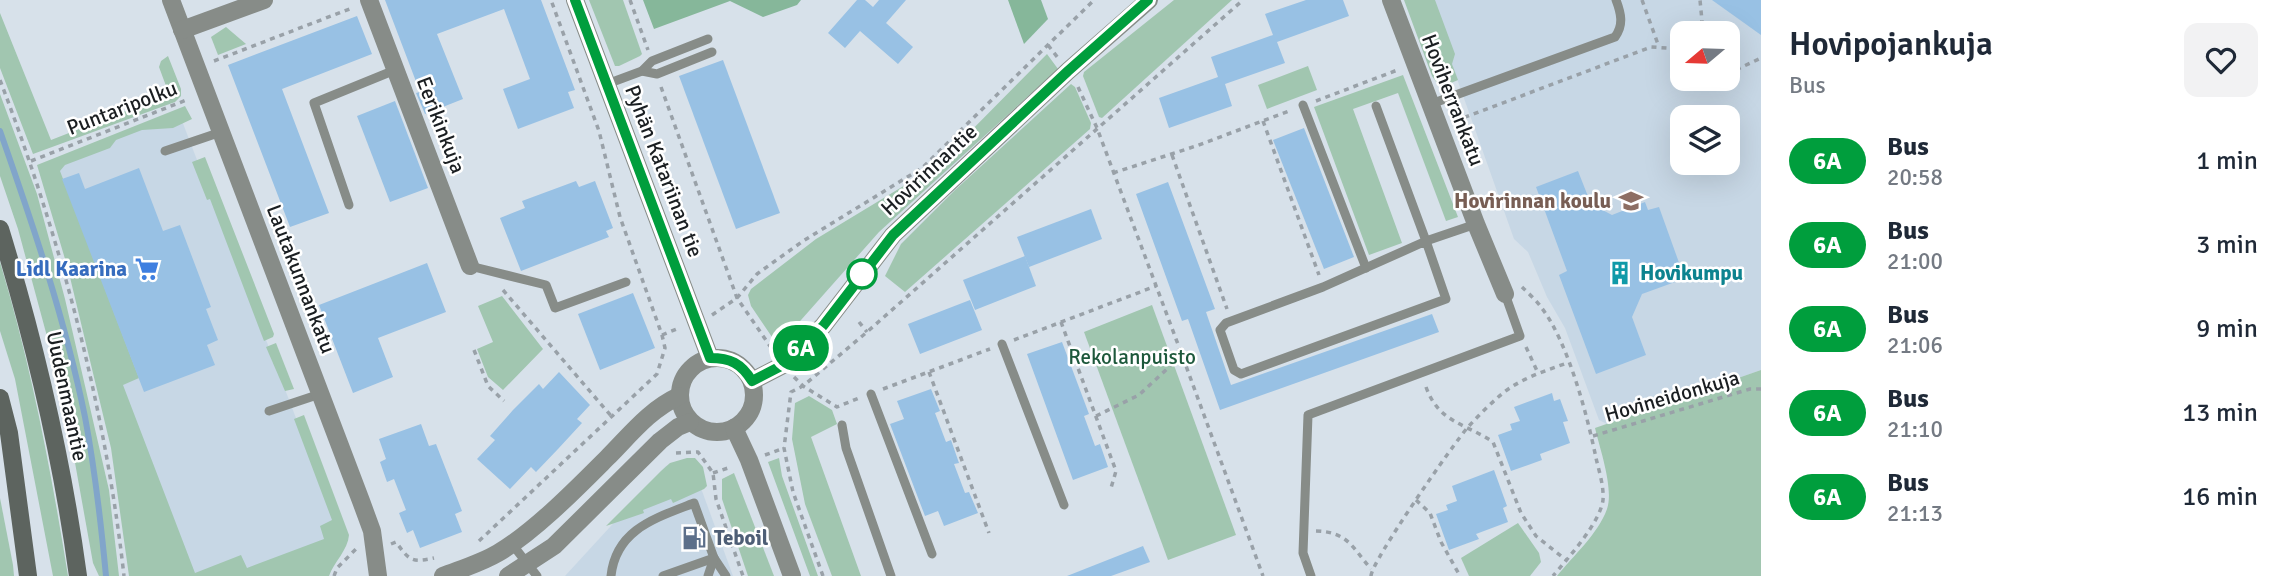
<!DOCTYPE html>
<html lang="en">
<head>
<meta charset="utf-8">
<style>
  :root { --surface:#fff; --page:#f2f2f3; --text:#1f2937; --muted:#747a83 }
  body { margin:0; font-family:Signika,sans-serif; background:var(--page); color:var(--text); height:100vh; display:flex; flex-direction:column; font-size:26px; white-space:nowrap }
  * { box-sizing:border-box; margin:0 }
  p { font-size:23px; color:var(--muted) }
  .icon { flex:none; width:38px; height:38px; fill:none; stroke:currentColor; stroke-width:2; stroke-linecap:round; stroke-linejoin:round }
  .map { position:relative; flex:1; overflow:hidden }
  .side { display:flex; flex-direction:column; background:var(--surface); width:525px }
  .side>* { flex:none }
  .badge { padding:0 14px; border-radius:23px; font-size:24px; line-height:46px }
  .needle { width:46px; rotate:251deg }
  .fabs { position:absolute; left:1670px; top:21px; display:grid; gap:14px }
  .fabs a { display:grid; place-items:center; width:70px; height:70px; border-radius:14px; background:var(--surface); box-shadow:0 7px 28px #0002; font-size:35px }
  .map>.badge { position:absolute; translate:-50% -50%; box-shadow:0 0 0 4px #fff }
  .round { display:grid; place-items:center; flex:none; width:74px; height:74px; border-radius:14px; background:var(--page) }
  .overview { display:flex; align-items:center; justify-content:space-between; height:119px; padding:0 28px }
  h1 { font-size:33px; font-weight:600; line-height:52px }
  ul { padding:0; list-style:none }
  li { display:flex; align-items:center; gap:21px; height:84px; padding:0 28px }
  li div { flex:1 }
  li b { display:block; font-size:26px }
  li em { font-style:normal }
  li .badge { min-width:77px; font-weight:700; text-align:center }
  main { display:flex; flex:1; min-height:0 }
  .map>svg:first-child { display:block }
  .built { fill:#c7d7e5; fill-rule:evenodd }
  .green { fill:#a1c6b0 }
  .forest { fill:#86b79a }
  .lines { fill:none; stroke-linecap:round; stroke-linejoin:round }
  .stream { stroke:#81a5ca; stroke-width:6 }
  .building { fill:#98c1e4 }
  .path { stroke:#99a1a8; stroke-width:3.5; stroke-dasharray:5 5; stroke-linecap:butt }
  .service { stroke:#878c88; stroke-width:9 }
  .minor { stroke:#878c88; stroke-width:18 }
  .tertiary { stroke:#878c88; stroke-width:18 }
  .secondary { stroke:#5d645f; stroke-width:18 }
  .line-casing { stroke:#fff; stroke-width:16 }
  .line { stroke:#009e3d; stroke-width:10 }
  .stop-dot { fill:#fff; stroke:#009e3d; stroke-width:3.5 }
  .labels { text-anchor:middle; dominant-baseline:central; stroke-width:5; stroke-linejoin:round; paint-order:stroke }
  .street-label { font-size:21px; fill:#1a1e21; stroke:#fff }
  .education-label { font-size:21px; font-weight:bold; fill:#785e54; stroke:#fff; text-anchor:end }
  .shop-label { font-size:21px; font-weight:bold; fill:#366cbe; stroke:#fff; text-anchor:end }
  .culture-label { font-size:21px; font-weight:bold; fill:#0d838f; stroke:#fff; text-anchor:start }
  .park-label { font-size:21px; fill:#1d583b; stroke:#fff }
  .service-label { font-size:21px; font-weight:bold; fill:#4e5e75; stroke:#fff; text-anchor:start }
</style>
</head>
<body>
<main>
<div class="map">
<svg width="1761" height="576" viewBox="0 0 1761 576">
  <rect width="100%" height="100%" fill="#d7e1ea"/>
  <!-- built -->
  <g class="built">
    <path d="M1429,0H1761V370L1607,424L1599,420L1565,328L1547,297L1528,252L1514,239ZM1682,33H1727V79H1682ZM1682,117H1727V163H1682Z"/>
    <polygon points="179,113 342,538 316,564 180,576 55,161"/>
    <polygon points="690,458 733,576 565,576 666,466"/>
  </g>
  <!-- green -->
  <g class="green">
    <polygon points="589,0 623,0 642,54 640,56 619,66 615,66"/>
    <polygon points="1174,0 1232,0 1102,118 1099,117 1083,76 1084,72"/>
    <polygon points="1404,0 1435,0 1455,54 1452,64 1458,80 1444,86 1437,83 1432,76"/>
    <polygon points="0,13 51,140 169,94 159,67 161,61 168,56 181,89 181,96 175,102 33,154 0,68"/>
    <polygon points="226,27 246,44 218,55 211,37"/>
    <polygon points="1047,54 1058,69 879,232 778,346 751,306 748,295 751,289 816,239 920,176 955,147"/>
    <polygon points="1308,66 1317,90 1267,109 1258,85"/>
    <polygon points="1403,75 1458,217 1446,221 1398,93 1353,109 1402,243 1369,255 1314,107"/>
    <polygon points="1071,84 1075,87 1091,123 1090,129 905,292 885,276 901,244 955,190"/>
    <polygon points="0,94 37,194 65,299 109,490 119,576 99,576 93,563 72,446 48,340 18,229 0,176"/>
    <path d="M185,106L192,119L173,128L142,130L116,140L110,148L65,165L60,171L139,378L123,385L195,573L241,555L247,568L324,539L320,526L332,520L294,419L304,415L349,535C348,550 334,562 329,576H129L111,448L68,269L37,165Z"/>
    <polygon points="205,157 274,334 273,337 264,341 210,199 207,200 192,162"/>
    <path d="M0,262C31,365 51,470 68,576H53L15,379L0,331Z"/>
    <polygon points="502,296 543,349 503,390 488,377 477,349 493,342 478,306"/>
    <polygon points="1152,305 1236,535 1168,560 1084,332"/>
    <polygon points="276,343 294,389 285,391 266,347"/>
    <path d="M1761,370V576H1557C1573,556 1598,534 1607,509C1614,489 1600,449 1595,428Z"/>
    <polygon points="809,396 832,410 837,424 811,437 861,576 832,576 805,504 792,439 795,403"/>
    <polygon points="687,458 695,458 703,467 707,486 704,489 673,503 671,499 643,510 644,513 606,526 661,471 670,463"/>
    <polygon points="779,458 782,476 818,576 810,576 768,462"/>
    <polygon points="734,473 774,576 748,576 722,499 722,479"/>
    <polygon points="0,498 13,565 14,576 0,576"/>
    <polygon points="1518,523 1539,553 1541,562 1530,576 1469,576 1461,558"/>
  </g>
  <!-- forest -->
  <g class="forest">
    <polygon points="643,0 801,0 797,5 763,17 730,1 654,29"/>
    <polygon points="1008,0 1041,0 1048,19 1024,44"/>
  </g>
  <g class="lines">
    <!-- stream -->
    <path class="stream" d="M0,131C33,225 65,319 85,417C95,470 101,523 106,576"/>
  </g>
  <!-- building -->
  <g class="building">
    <polygon points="385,0 541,0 575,90 568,92 574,108 518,129 503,89 530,79 504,9 437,34 463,99 425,114 416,93 420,92"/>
    <polygon points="857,0 865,0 873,7 879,0 906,0 886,23 913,47 898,64 860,31 845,48 828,33"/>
    <polygon points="1306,0 1343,0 1349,16 1277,42 1285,63 1225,84 1232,106 1169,128 1159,98 1218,77 1211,57 1273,35 1265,14"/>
    <polygon points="1712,0 1761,0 1761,35"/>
    <polygon points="357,16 372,54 282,89 329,213 290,227 228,65"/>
    <polygon points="723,60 780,213 736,229 679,76"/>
    <polygon points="395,101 428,188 390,202 357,116"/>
    <polygon points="1304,128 1354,257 1324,269 1273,140"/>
    <polygon points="139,168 163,231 180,225 211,307 206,309 218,340 207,345 215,365 144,392 62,179 79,173 85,189"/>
    <polygon points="1578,171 1591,204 1612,215 1645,202 1648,210 1659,207 1682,271 1672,274 1675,282 1642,294 1632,317 1646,355 1596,374 1559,275 1567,271 1536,187"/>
    <polygon points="576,181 579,187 595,181 613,228 606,231 609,237 521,271 500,218 525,208 522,201"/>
    <polygon points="1168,182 1215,309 1206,312 1231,385 1432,314 1439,332 1220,410 1188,319 1182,321 1136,194"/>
    <polygon points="1091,209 1102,239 1029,267 1017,237"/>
    <polygon points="1025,256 1036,286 975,310 963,280"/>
    <polygon points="427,263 446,312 378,338 393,377 353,393 319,305"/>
    <polygon points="633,293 655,348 600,370 578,314"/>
    <polygon points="970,300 982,330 920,354 908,324"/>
    <polygon points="1062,342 1089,414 1084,416 1095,446 1100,444 1108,467 1073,480 1027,354"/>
    <polygon points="559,372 590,405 577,419 582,423 558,449 536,472 531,467 510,489 477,459 495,440 490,436 513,410 539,384 543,389"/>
    <polygon points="931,389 940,411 935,413 946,442 951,440 959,463 954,464 965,493 969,492 978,513 944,526 938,511 925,516 890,424 904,419 897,401"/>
    <polygon points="1552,393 1554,401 1560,399 1568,421 1563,422 1570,443 1540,454 1542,460 1511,471 1498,435 1512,430 1510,424 1520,421 1514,407"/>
    <polygon points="421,424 429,446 436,444 457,498 462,511 455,514 462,532 420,548 413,530 407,533 399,513 406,510 394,479 387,482 380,462 386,459 379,439"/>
    <polygon points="1494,470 1507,506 1503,508 1508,522 1476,534 1479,539 1449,550 1436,514 1448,510 1446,505 1457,501 1452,486"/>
    <polygon points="1143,546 1150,562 1111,576 1067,576"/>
  </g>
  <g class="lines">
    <!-- path -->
    <g class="path">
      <polyline points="630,0 648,50"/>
      <polyline points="1642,0 1659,47"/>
      <polyline points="1694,33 1702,21 1700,0"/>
      <polyline points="1048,45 1058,58"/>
      <polyline points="1674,48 1682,63"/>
      <polyline points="214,61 352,8"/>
      <polyline points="1727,74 1761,58"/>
      <polyline points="1691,79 1696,88 1716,79"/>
      <path d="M0,80C61,240 105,406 124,576"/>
      <polyline points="661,87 737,298 772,349"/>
      <polyline points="1078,87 1097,128 1182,355 1263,576"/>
      <polyline points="1316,101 1400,69"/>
      <polyline points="1263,121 1319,275"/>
      <polyline points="1455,121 1651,47 1682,49"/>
      <polyline points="1172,155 1227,309"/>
      <polyline points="31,161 189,99"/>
      <polyline points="1113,173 1196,146 1292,110"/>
      <path d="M1522,287C1528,293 1536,300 1541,307C1568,342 1587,414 1596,458C1599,471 1604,486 1603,500C1600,523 1568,558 1553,576"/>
      <polyline points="503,290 612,417"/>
      <polyline points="712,315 737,298 757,274 803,241 922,168 1094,0"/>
      <polyline points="859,322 867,332"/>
      <polyline points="1061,322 1116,471 1111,488"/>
      <polyline points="662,335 679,328"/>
      <polyline points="1014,340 1156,286"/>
      <polyline points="1526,347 1538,373"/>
      <polyline points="474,350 488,386 504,401"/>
      <polyline points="929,372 989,533"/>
      <polyline points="794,377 803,386 837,407 859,398"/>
      <path d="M1426,387C1439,423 1465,423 1493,442L1521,513L1536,536L1566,560"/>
      <polyline points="883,389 990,349"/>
      <polyline points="1096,416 1139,395 1182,355"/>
      <polyline points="1593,436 1750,389 1761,389"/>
      <polyline points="676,453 698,452 713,473 716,499 743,576"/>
      <polyline points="765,455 784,448"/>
      <polyline points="713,473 731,467"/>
      <polyline points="1416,500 1430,513 1441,542 1460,576"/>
      <path d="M1316,531C1348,532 1352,547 1371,569"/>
      <polyline points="479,541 657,374 665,348 662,335 620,217 599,131 551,0"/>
      <path d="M391,544L396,542C409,560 411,563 434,558"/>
      <polyline points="334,576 337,568 356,549"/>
      <polyline points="823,576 793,492 784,448 791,392 803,386 867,332 1243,0"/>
      <path d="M1371,576C1371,562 1454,443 1468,427C1479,415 1491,403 1503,393C1522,378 1545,371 1567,363"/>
    </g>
    <!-- service -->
    <g class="service">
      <polyline points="642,71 657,74 712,52"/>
      <polyline points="607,84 642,71 652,61 708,39"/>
      <path d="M1431,104L1615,37C1624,25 1621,13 1616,0"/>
      <polyline points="1303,105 1366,268"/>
      <polyline points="1376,106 1426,241 1476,224"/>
      <polyline points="165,151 221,132"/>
      <polyline points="349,205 314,103 395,70"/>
      <polygon points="1426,241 1446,299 1241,374 1234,370 1220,330 1226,323 1323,287"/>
      <polyline points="470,266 546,285 555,308 626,282"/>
      <polyline points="1002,344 1064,505"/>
      <polyline points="871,394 932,554"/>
      <polyline points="269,411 320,394"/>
      <polyline points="842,425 846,448 891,576"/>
      <polyline points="512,544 537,576"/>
      <path d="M611,576C616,529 656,518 694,503L714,558L726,576"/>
      <polyline points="663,576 714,558"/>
      <polyline points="708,576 714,558"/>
      <polyline points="1311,576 1303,553 1308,415 1520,336 1505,294"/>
    </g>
    <!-- minor -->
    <g class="minor">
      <polyline points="171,0 361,501 372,531 378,576"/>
      <polyline points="369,0 470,266"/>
      <polyline points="1391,0 1476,224 1505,294"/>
      <polyline points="182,30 264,0"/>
    </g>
    <!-- tertiary -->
    <g class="tertiary">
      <polyline points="575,0 710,358"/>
      <circle cx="717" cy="395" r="37"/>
      <polyline points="752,381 783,365 823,326 893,235 1068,71 1149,0"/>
      <polyline points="734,428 749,460 792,576"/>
      <path d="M443,576C461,569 481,563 498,553C534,532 577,488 607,458C630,435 649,410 679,396"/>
      <polyline points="508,576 554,546 660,441 678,427 690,422"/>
    </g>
    <!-- secondary -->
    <g class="secondary">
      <path d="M0,229C35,343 62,458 78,576"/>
      <polyline points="0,398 9,433 28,576"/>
    </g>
  </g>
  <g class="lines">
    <!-- line casing -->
    <g class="line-casing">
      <path id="line" d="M575,0L710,358C730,358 741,363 752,381L783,365L823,326L893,235L1068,71L1148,0"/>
    </g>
    <!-- line -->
    <use href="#line" class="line"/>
  </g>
  <!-- icons -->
  <defs>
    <g id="school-bare" transform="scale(1.89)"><path d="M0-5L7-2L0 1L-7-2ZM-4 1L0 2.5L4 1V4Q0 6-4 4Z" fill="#8d6e63" stroke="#fff" stroke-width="2.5" paint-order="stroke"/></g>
    <g id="supermarket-bare" transform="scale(1.89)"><path d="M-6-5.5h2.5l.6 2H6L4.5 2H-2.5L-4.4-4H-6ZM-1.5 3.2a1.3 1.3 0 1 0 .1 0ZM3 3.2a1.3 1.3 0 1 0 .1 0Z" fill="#3f7fe0" stroke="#fff" stroke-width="2.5" paint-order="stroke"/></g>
    <g id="building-bare" transform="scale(1.89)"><path d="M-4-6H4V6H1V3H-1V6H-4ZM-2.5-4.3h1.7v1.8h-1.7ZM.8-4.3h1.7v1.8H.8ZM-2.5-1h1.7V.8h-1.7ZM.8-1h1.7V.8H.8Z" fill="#0f9aa8" stroke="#fff" stroke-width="2.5" paint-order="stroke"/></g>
    <g id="fuel-bare" transform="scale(1.89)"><path d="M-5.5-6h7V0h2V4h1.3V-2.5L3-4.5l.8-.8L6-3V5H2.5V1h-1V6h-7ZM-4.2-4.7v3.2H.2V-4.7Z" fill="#5c6f8a" stroke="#fff" stroke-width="2.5" paint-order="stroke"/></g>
  </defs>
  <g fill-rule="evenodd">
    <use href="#school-bare" x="1631" y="201"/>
    <use href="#supermarket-bare" x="147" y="269"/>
    <use href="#building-bare" x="1620" y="273"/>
    <use href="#fuel-bare" x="694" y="538"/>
  </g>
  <!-- markers -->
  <circle class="stop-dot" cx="862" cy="274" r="14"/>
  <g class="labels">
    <!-- street labels -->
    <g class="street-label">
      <text transform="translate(1453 100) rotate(69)">Hoviherrankatu</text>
      <text transform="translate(122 108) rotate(-21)">Puntaripolku</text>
      <text transform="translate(441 125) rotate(69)">Eerikinkuja</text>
      <text transform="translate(929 170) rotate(-43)">Hovirinnantie</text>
      <text transform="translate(664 171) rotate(69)">Pyhän Katariinan tie</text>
      <text transform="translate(301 279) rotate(69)">Lautakunnankatu</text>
      <text transform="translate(67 396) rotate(78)">Uudenmaantie</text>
      <text transform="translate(1672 396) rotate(-16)">Hovineidonkuja</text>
    </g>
    <!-- education labels -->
    <g class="education-label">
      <text x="1611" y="201">Hovirinnan koulu</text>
    </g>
    <!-- shop labels -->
    <g class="shop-label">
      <text x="127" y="269">Lidl Kaarina</text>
    </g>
    <!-- culture labels -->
    <g class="culture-label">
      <text x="1640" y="273">Hovikumpu</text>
    </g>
    <!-- park labels -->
    <g class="park-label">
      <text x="1132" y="357">Rekolanpuisto</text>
    </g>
    <!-- service labels -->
    <g class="service-label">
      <text x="714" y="538">Teboil</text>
    </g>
  </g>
</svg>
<div class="fabs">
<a><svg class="needle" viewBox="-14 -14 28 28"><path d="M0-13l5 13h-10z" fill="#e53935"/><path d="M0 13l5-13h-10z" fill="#747a83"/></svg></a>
<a><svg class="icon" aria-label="layers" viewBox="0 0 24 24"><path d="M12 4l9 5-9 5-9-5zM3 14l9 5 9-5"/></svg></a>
</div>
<b class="badge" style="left:801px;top:348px;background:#009e3d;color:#fff">6A</b>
</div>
<section class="side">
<div class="overview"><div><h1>Hovipojankuja</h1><p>Bus</p></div><a class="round"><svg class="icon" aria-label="heart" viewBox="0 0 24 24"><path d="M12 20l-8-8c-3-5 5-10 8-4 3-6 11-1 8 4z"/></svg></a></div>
<ul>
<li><span class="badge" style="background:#009e3d;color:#fff">6A</span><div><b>Bus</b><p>20:58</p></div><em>1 min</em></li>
<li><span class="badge" style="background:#009e3d;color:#fff">6A</span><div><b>Bus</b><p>21:00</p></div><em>3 min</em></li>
<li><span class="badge" style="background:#009e3d;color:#fff">6A</span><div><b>Bus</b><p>21:06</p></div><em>9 min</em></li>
<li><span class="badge" style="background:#009e3d;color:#fff">6A</span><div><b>Bus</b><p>21:10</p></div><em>13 min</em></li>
<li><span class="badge" style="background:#009e3d;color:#fff">6A</span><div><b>Bus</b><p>21:13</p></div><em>16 min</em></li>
</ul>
</section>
</main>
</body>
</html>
